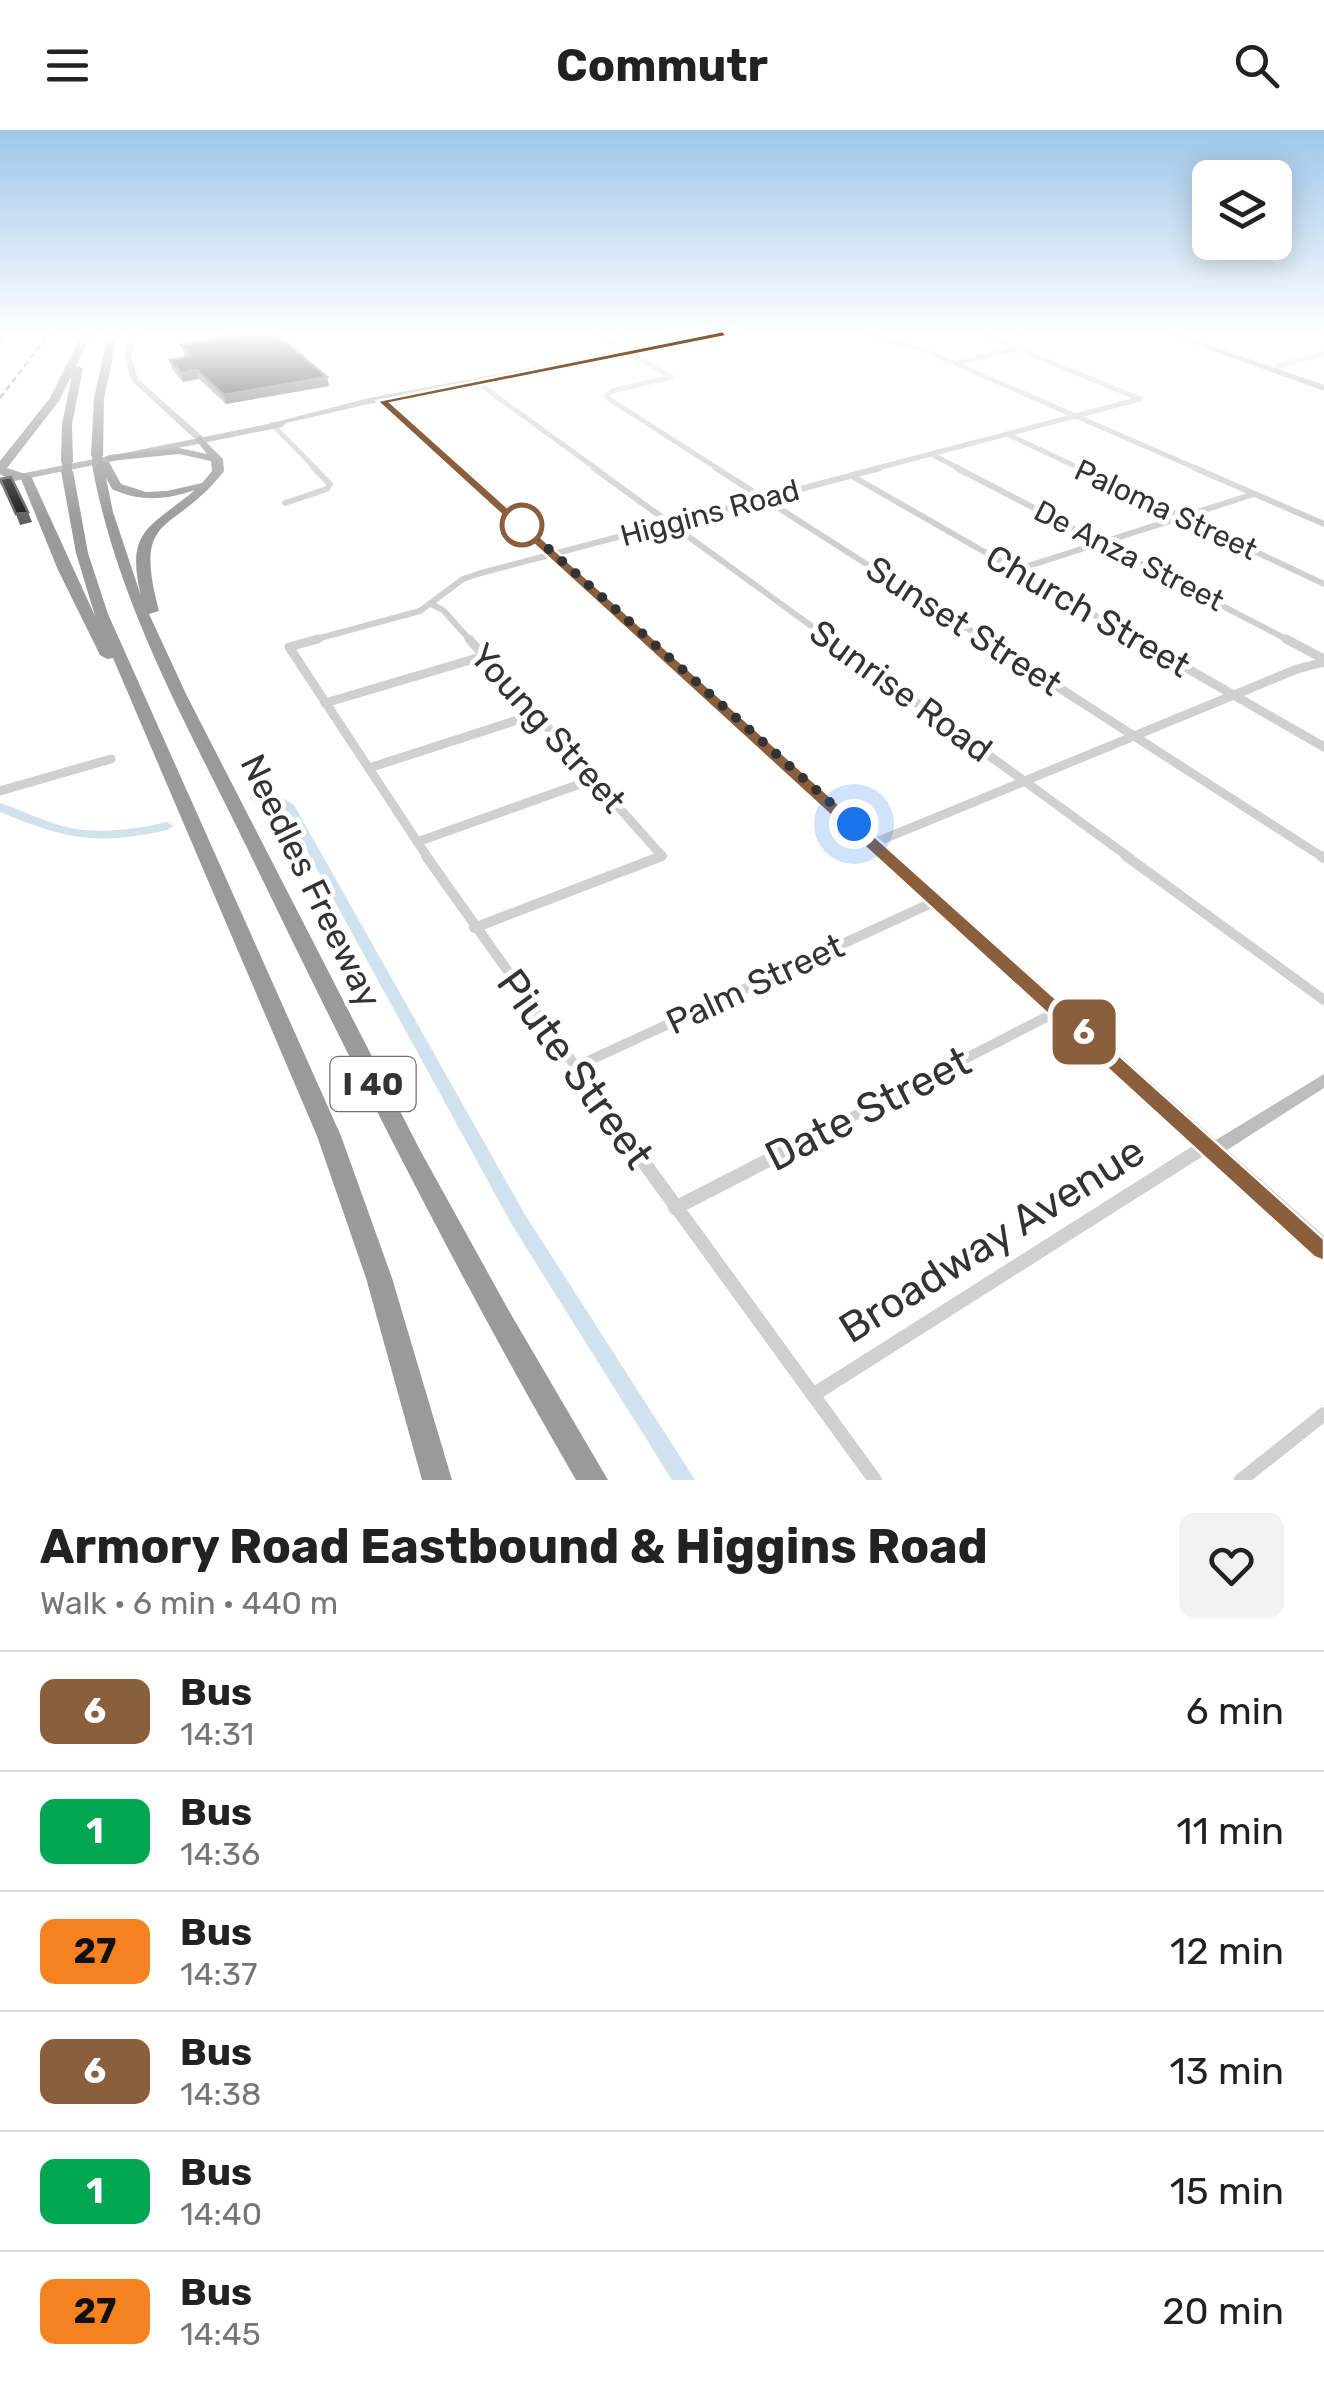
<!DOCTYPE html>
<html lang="en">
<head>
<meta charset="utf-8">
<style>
  :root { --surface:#fff; --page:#f2f2f2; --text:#222; --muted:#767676; --line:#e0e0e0 }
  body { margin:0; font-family:Rubik,sans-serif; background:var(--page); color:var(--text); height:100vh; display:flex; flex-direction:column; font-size:38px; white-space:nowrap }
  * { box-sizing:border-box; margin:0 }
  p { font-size:32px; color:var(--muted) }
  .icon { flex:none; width:55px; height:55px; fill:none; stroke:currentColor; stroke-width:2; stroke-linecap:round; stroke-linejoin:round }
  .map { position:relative; height:1350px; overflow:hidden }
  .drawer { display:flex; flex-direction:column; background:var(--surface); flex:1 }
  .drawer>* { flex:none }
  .badge { padding:0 20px; border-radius:15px; font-size:35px; line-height:65px }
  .fabs { position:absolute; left:1192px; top:30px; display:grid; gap:20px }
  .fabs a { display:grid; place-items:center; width:100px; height:100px; border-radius:15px; background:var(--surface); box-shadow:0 5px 25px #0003; font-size:50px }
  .you { position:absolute; width:50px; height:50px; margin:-25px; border:8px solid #fff; border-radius:50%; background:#1a73e8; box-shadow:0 0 0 15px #1a73e833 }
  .map>.badge { position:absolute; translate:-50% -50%; box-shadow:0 0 0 5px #fff }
  .round { display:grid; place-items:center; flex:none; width:105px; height:105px; border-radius:15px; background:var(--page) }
  .summary { display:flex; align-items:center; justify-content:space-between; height:170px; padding:0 40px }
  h1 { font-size:48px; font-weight:700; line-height:75px }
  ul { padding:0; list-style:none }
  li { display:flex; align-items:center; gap:30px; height:120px; padding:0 40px; border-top:2px solid var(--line) }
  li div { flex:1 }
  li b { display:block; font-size:38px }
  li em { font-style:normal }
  li .badge { min-width:110px; font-weight:700; text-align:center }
  header { display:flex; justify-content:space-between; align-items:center; height:130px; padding:0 40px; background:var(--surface); font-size:45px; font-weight:700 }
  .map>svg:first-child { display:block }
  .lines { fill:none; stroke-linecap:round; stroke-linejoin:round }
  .canal { fill:#cfe2ee; fill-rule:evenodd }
  .street-far4 { stroke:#d0d0d0; stroke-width:5 }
  .street-far3 { stroke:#d0d0d0; stroke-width:6 }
  .street-far2 { stroke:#d0d0d0; stroke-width:9 }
  .street-far1 { stroke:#d0d0d0; stroke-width:10 }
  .street { stroke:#d0d0d0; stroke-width:14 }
  .secondary { fill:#bdbdbd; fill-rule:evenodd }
  .primary { fill:#ababab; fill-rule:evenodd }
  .highway { fill:#9a9a9a; fill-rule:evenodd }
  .rail { stroke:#888; stroke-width:2.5; stroke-dasharray:6 4; stroke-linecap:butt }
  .highway-bridge { stroke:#9a9a9a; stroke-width:10 }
  .wall { fill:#8c8c8c }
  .shaded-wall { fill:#5f5f5f }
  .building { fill:#1a1a1a; stroke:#5f5f5f; stroke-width:2.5 }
  .line { fill:#8b5e3c; stroke:#fff; stroke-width:2.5 }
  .walk { stroke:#333; stroke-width:10; stroke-dasharray:0 18 }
  .stop-dot { fill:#fff; stroke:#8b5e3c; stroke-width:5 }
  .labels { text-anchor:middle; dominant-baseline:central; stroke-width:10; stroke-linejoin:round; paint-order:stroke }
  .far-street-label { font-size:30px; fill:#333; stroke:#fff }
  .shield { fill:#fff; stroke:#707070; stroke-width:2.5 }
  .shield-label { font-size:32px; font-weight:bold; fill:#333 }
  .street-label { font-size:35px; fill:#333; stroke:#fff }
  .near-street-label { font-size:42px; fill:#333; stroke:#fff }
</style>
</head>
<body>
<header><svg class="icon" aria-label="menu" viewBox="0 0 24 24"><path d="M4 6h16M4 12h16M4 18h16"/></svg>Commutr<svg class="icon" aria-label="search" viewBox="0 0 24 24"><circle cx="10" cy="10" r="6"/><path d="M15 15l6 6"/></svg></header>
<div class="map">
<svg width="1324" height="1350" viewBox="0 0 1324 1350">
  <rect width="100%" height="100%" fill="#fff"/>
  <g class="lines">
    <!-- canal -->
    <g class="canal">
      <polygon points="276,663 294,675 524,1083 695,1350 672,1350 512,1095 283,677 273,671 255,672 249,668 255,664"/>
      <path d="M0,673C21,680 41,690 62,696C97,705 132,700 167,692L173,696L167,700C96,716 66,709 0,682Z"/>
    </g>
    <!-- street-far4 -->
    <g class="street-far4">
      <polyline points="596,204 671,247"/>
      <polyline points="868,204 924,220 1200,340"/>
      <polyline points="986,206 1140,269"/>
      <polyline points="664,208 684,204"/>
      <polyline points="0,213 5,204"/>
      <polyline points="958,233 1015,219"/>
      <polyline points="1277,236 1324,224"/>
      <polyline points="671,247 612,261 606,267 720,340"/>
      <polyline points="478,253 598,340"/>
      <polyline points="272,294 317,340"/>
      <polyline points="1009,305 1083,340"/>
      <polyline points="933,325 962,340"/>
      <polyline points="870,340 1140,269"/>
    </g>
    <!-- street-far3 -->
    <g class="street-far3">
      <polyline points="594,338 832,511"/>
      <polyline points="716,338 987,511"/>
      <polyline points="957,338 1290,511"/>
      <polyline points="1078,338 1324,454"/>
      <polyline points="1195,338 1324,394"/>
      <polyline points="852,346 1140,511"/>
      <polyline points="285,373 327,359 330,354 314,338"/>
      <polyline points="1016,440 1254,364"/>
      <polyline points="431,474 443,480 471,511"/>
      <polyline points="309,511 420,481 463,449 481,443 880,338"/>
    </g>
    <!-- street-far2 -->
    <g class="street-far2">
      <polyline points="318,509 289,517 428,728"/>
      <polyline points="469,509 662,726 656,728"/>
      <polyline points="829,509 1130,728"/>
      <polyline points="983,509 1324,728"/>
      <polyline points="1136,509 1324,617"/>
      <polyline points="1286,509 1324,529"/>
      <polyline points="325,573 484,526"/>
      <polyline points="369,638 536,584"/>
      <polyline points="0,661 111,629"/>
      <polyline points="417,712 594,649"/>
      <polyline points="874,713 1297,539 1324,532"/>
    </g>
    <!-- street-far1 -->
    <g class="street-far1">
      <polyline points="426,726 623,1003"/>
      <polyline points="1126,726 1324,870"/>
      <polyline points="1321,726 1324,728"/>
      <polyline points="474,798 662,726"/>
      <polyline points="573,938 938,770"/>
      <polyline points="821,1003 1060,880"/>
    </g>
    <!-- street -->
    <g class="street">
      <polyline points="621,1001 875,1350"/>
      <polyline points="675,1078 825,1001"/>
      <polyline points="813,1265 1209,1014"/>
      <polyline points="1241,1350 1324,1284"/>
    </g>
    <!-- secondary -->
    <g class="secondary">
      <polygon points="131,204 137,204 131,227 138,249 203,307 203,311 197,311 131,250 125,227"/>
      <polygon points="380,269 386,269 1216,1010 1324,944 1324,958 1227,1020 1324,1106 1324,1126 1318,1124 380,273"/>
    </g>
    <!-- primary -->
    <g class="primary">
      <polygon points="712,204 728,204 369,274 286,293 282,297 0,354 0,348 268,294 369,268"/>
      <polygon points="1166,204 1177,204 1324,255 1324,261"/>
    </g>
    <!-- highway -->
    <g class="highway">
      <polygon points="82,204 92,204 76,236 83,238 72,294 73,332 67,335 61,332 62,294 72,245 59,271 7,338 31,346 95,486 76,423 61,341 67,338 73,341 88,423 108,484 341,1006 392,1148 452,1350 422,1350 366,1148 317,1006 113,528 107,529 100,525 58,440 21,349 7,348 0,344 0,331 50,268"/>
      <polygon points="108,204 118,204 104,268 103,326 97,329 91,326 94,268"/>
      <path d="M200,306L223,329L224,341C173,407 132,379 159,481L149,484L187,566L420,1020L509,1181L608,1350H576C458,1147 353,937 251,726C189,598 118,476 92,335L98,332H109L121,354L146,362L167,361L202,353L212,341L211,331L179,324L109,331L103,328L109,325L179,318L207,324L195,309ZM106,348L112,359C139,372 167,370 195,360C150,398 125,399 141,466L113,382Z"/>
    </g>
    <!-- rail -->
    <polyline class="rail" points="0,268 49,204"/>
    <!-- highway-bridge -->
    <g class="highway-bridge">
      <polyline points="97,326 98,335"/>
      <polyline points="67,332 67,340"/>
    </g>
  </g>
  <!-- wall -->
  <polygon class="wall" points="181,215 327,247 329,256 226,274 199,249 183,252 172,239 170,230 187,227 183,223"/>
  <!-- shaded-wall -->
  <g class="shaded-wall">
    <polygon points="197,240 199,249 183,252 181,243"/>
    <polygon points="327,247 329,256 226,274 224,265"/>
    <polygon points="28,382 32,392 20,395 16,384"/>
  </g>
  <!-- building -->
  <g class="building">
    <polygon points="244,204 276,204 327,247 224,265 197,240 181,243 170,230 191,226 181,215"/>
    <polygon points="11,347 28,382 16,384 0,349"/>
  </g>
  <!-- sky -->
  <linearGradient id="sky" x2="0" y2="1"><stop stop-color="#9ec6ea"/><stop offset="0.52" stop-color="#fff"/><stop offset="1" stop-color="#fff" stop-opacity="0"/></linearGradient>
  <rect width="1324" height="393" fill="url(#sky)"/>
  <!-- line -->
  <polygon class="line" points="723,201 727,206 391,273 1324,1109 1324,1131 1314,1127 377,271"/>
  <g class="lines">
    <!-- walk -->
    <polyline class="walk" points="522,395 854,694"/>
  </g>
  <!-- markers -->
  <circle class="stop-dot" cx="522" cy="395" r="20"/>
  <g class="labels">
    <!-- far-street labels -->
    <g class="far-street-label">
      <text transform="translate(1166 380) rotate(25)">Paloma Street</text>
      <text transform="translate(710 383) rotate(-15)">Higgins Road</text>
      <text transform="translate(1129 426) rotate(27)">De Anza Street</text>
    </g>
    <!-- shield labels -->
    <rect class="shield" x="330.5" y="927" width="85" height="54" rx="8"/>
    <g class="shield-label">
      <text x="373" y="954">I 40</text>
    </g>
    <!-- street labels -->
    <g class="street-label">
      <text transform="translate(1088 481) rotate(30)">Church Street</text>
      <text transform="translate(964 496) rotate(33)">Sunset Street</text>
      <text transform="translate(901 561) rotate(36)">Sunrise Road</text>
      <text transform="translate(548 598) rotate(48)">Young Street</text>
      <text transform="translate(311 751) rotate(64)">Needles Freeway</text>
      <text transform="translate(755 854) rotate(-25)">Palm Street</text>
    </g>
    <!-- near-street labels -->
    <g class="near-street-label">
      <text transform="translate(575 939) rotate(54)">Piute Street</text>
      <text transform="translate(868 979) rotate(-27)">Date Street</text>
      <text transform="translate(992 1110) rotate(-32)">Broadway Avenue</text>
    </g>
  </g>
</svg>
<div class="fabs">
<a><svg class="icon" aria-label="layers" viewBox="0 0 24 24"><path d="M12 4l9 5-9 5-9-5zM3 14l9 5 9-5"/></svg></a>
</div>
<div class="you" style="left:854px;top:694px"></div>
<b class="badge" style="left:1084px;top:902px;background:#8b5e3c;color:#fff">6</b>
</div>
<section class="drawer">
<div class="summary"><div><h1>Armory Road Eastbound &amp; Higgins Road</h1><p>Walk · 6 min · 440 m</p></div><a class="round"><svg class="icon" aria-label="heart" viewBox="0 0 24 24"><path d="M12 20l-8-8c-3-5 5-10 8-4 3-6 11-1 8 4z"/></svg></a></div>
<ul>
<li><span class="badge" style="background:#8b5e3c;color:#fff">6</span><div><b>Bus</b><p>14:31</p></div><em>6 min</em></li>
<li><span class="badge" style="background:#00a651;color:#fff">1</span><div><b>Bus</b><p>14:36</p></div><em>11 min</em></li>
<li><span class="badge" style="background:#f58220;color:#111">27</span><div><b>Bus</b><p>14:37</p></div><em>12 min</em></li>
<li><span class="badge" style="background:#8b5e3c;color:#fff">6</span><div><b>Bus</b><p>14:38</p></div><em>13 min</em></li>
<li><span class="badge" style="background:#00a651;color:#fff">1</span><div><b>Bus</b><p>14:40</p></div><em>15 min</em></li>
<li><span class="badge" style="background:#f58220;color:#111">27</span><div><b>Bus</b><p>14:45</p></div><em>20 min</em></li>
</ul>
</section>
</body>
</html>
